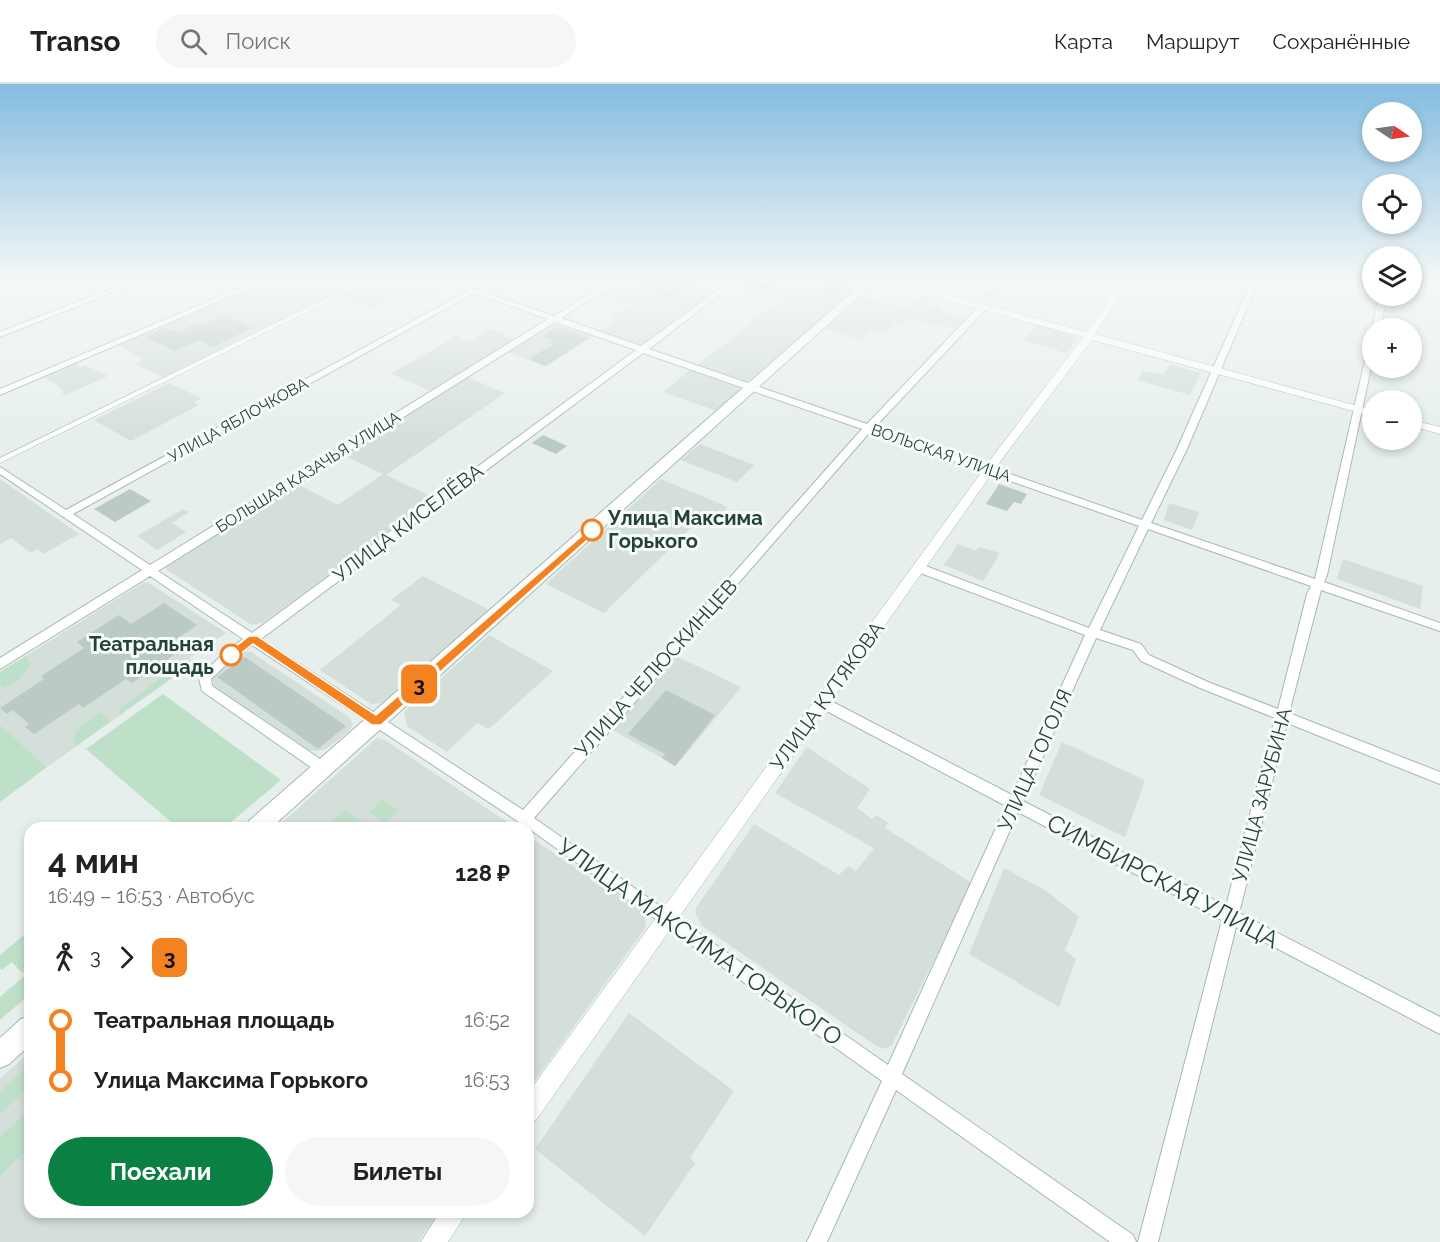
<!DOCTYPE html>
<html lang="ru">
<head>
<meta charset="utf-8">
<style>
  :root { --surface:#fff; --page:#f6f6f6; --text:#222; --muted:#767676; --line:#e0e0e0; --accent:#0b8043 }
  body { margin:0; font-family:Raleway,sans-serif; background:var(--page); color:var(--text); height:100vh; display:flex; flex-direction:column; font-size:22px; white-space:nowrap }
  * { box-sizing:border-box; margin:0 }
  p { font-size:20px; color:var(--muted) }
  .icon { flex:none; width:33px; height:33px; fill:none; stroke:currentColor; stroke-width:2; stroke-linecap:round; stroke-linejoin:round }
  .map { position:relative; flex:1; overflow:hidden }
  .side { position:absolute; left:24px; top:738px; width:510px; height:396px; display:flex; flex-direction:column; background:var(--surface); border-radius:18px; box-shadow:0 3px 9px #0003 }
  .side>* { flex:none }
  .badge { padding:0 12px; border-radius:9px; font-size:21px; line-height:39px }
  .needle { width:39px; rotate:103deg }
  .tools { position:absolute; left:1362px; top:18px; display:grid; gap:12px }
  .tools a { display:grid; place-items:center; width:60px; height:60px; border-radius:50%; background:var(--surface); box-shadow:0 3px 9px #0003; font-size:30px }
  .map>.badge { position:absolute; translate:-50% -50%; box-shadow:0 0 0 3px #fff }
  .legs { display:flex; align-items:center; gap:9px; height:66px; padding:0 24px; font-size:20px }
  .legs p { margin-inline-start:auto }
  .headline { display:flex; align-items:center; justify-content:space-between; height:102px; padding:0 24px }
  h1 { font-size:33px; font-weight:700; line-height:45px }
  .button { display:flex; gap:12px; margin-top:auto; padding:12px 24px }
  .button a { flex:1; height:69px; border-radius:36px; background:var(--accent); color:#fff; font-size:24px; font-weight:700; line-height:69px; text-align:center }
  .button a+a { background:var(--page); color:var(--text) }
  ul { padding:0 24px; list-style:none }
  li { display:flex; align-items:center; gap:21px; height:60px; font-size:22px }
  li i { display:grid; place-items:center; width:9px; height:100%; margin:0 8px; background:currentColor }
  li i::after { content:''; width:15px; height:15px; margin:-8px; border:4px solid; border-radius:50%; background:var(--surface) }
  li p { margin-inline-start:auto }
  li:first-child i { background:linear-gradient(#0000 50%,currentColor 0) }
  li:last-child i { background:linear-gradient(currentColor 50%,#0000 0) }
  header { display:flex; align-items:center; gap:36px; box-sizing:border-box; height:84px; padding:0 30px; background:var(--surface); border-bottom:2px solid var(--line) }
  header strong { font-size:28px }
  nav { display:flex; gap:33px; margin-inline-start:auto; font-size:21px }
  .search { width:420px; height:54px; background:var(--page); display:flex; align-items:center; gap:15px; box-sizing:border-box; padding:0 21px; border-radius:33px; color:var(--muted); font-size:22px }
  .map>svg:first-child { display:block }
  .built { fill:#d4dfda }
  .green { fill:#bfe0c8 }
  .building { fill:#bbcac4 }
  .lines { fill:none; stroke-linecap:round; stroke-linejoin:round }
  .minor-tunnel { stroke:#bfccc8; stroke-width:8; stroke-dasharray:8 4; stroke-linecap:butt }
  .pedestrian-casing { stroke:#a8b8b2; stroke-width:1 }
  .minor-casing { stroke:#a8b8b2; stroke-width:2 }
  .tertiary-casing { stroke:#a8b8b2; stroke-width:1 }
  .secondary-casing { stroke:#a4bbb3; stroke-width:2 }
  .pedestrian { fill:#fff; fill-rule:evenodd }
  .minor { fill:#fff; fill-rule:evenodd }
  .tertiary { fill:#fff; fill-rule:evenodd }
  .secondary { fill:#fff; fill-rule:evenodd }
  .line-1 { fill:#f58220; stroke:#fff; stroke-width:1.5 }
  .stop-1-dot { fill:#fff; stroke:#f58220; stroke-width:3 }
  .labels { text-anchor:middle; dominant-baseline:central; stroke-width:6; stroke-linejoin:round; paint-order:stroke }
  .far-street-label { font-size:16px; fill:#24423a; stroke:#f7fbf9 }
  .stop-label { font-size:20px; font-weight:bold; fill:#24423a; stroke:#f7fbf9; text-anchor:start }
  .street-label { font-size:20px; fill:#24423a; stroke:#f7fbf9 }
  .near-street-label { font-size:24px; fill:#24423a; stroke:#f7fbf9 }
</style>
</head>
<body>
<header>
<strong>Transo</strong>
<div class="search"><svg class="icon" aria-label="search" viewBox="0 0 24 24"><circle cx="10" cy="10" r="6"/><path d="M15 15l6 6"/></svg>Поиск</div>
<nav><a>Карта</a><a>Маршрут</a><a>Сохранённые</a></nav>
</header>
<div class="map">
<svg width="1440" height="1158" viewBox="0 0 1440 1158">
  <rect width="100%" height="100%" fill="#e6efeb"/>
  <!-- built -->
  <g class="built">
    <polygon points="269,196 342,196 353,200 163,293 135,280 144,275 118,261"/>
    <polygon points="375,196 434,196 448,200 426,212 413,207 404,209 374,225 342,213"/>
    <polygon points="623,196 731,196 644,259 636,260 600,247 616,236 611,234 629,222 598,211"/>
    <polygon points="741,196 866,196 747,298 697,281 753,239 750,237 782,216 734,200"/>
    <polygon points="923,212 931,214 926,220 942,225 940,228 964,235 955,245 908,235 900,242 894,241 886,250 869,245 862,256 826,245 863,213 908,225"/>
    <polygon points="555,240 594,252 546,283 508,268"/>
    <polygon points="1036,240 1074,250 1077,255 1066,269 1024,256"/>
    <polygon points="490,245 516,255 431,307 391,290 456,252 470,258"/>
    <polygon points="74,279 80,283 85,281 108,292 66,311 61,309 64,307 59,302 43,292"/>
    <polygon points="1170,280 1201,289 1190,311 1137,296 1143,287 1164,290"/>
    <polygon points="690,286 738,303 740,307 717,327 663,308"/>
    <polygon points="467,293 505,309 386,391 434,414 264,538 252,541 167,486 166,483 171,479 297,400 338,421 383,390 344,371"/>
    <polygon points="169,299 201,314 194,318 199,321 131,357 94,336"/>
    <polygon points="700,360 754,381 737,398 681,376"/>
    <polygon points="0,395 79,450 43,470 37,465 31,469 11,454 0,460"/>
    <polygon points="661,395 728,423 706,444 695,440 604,529 546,500"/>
    <polygon points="1169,419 1199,428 1192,446 1164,436"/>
    <polygon points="183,425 189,428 172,439 186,448 157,466 137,452"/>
    <polygon points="958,460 976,467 979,463 1000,469 983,497 944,481"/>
    <polygon points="1343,475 1423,502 1420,525 1337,495"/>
    <polygon points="423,492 491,527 386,619 371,620 320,586 401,521 391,516"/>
    <polygon points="144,498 149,499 226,549 189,574 194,579 47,683 0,641 0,588"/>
    <polygon points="489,551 553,587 489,645 477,639 447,668 407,642 404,628"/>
    <polygon points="245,568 251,568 349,633 353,640 348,648 326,665 315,667 303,666 214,602 212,593"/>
    <polygon points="676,572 741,603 676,682 611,645"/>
    <polygon points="377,654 385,656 516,744 276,744"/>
    <polygon points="1062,658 1145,696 1125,753 1039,711"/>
    <polygon points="807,663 870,705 857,724 872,735 876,731 888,739 885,744 972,799 892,961 886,965 876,962 702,842 696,831 696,824 754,740 839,791 848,782 856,787 874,764 775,709"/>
    <polygon points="528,752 644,829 646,843 528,1006"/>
    <polygon points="1004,784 1045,806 1079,833 1065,866 1076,875 1059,923 969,870"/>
    <polygon points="629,929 734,1007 690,1074 695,1079 645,1152 535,1065"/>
    <polygon points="30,968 30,1128 440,1128 418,1158 0,1158 0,995"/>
  </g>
  <!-- green -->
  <g class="green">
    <polygon points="26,572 31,581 20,594 4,604 0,601 0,588"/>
    <polygon points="183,578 188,582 119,631 119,625"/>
    <polygon points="163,610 281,696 224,744 178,744 86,665"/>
    <polygon points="101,628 111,637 77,661 73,657 77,647 83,641"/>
    <polygon points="0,641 47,683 0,718"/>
    <polygon points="382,716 398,726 385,739 369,728"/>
    <polygon points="345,726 372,744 333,744 329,741"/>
    <polygon points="30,846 30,882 22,889 12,878 2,886 0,884 0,871"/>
    <polygon points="30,887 30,910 0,936 0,913"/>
    <polygon points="30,980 30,1002 0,1030 0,1008"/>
    <polygon points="30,1025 30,1063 0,1092 0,1053"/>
  </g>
  <!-- building -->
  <g class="building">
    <polygon points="650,196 710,196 693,208 684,206 671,215 637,204"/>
    <polygon points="751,196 785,196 765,210 742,202"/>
    <polygon points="808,196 857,196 837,213 818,208 824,203 808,198"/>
    <polygon points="223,232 252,244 213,263 199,256 175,267 146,253 162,244 179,248 197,239 202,241"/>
    <polygon points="556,244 562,244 589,254 545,282 529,275 553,260 549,259 552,257 542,252"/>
    <polygon points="543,351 567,362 556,370 532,359"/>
    <polygon points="999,400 1027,410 1021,420 1014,418 1007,427 986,420"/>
    <polygon points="130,405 151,417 115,438 94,425"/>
    <polygon points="164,519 197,541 165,563 175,570 132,599 126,595 83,624 79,620 34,650 25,643 29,640 13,626 7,630 0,624 44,595 41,592 84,564 77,558 119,531 131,540"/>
    <polygon points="245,573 346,642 318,665 217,593"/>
    <polygon points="666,606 715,631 675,682 662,674 665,670 628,650"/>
  </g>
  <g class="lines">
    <!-- minor-tunnel -->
    <polyline class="minor-tunnel" points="986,212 991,207"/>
    <!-- pedestrian casing -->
    <g class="pedestrian-casing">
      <polygon id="pedestrian" points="364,196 371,196 0,379 0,374"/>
    </g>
    <!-- minor casing -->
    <g class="minor-casing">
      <g id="minor">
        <polygon points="6,196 16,196 0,202 0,198"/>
        <polygon points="133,196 143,196 0,253 0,248"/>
        <polygon points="259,196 268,196 0,311 0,305"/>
        <path d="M440,196H449L554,232L613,196H620L561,234L641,262L732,196H739L649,265L867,340L980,221H986V225L875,343L1142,436L1177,365L1252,196H1259L1187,365L1151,439L1315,495L1368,263L1372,261V279L1327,491L1324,498L1440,539V547L1321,506L1289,629L1440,688V700L1287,639L1239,829L1440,933V950L1236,843L1158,1158H1138L1222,836L1018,728L902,990L1133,1151L1136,1158H1110L896,1006L827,1158H807L882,997L528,744L252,561L230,577L211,595L212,602L329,681L331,685L329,689L324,691L319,689L202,607L199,594L201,591L222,571L243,555L150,492L0,585V574L142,486L0,390V383L66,426L468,207ZM474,209L548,235L150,481L73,430ZM555,238L636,266L252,549L158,487ZM643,269L862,345L523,726L261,555ZM870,348L1139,442L1089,544L923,481H915L914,484L915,487L1085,551L1012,711L827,615H819L817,619L819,623L1006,722L888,981L534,734ZM1148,445L1311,502L1307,510L1278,625L1208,598L1149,571L1141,560L1100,546ZM1096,554L1133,566L1141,577L1200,604L1275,634L1226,822L1023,717Z"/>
        <polygon points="1000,196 1008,196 994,209 988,209 988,205"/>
        <polygon points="1379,212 1387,212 1380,244 1372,245"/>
      </g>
    </g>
    <!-- tertiary casing -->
    <g class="tertiary-casing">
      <g id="tertiary">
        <polygon points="880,196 893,196 1087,248 1122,196 1130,196 1095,250 1372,326 1372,332 1092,256 1005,371 536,1036 528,1039 528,1009 997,367 1083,253 881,198"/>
        <polygon points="1412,336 1440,343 1440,350 1412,342"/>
        <polygon points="440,1128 467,1128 448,1158 421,1158"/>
      </g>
    </g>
    <!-- secondary casing -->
    <g class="secondary-casing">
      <g id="secondary">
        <polygon points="866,196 877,196 271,744 245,744 249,737"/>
        <polygon points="30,932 30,961 9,980 0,984 0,954 21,935"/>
      </g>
    </g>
    <!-- pedestrian -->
    <use href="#pedestrian" class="pedestrian"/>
    <!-- minor -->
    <use href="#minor" class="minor"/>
    <!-- tertiary -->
    <use href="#tertiary" class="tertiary"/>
    <!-- secondary -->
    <use href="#secondary" class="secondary"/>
  </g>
  <!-- sky -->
  <linearGradient id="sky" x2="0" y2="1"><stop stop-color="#84bce0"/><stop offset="0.55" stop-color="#f4f8f6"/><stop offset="1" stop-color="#f4f8f6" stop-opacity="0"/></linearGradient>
  <rect width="1440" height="358" fill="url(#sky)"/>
  <!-- line-1 -->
  <polygon class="line-1" points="592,443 597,446 596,448 381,641 372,641 253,560 235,574 227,574 225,571 249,552 257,552 376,631"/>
  <!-- markers -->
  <g class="stop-1-dot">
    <circle cx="592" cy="446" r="10"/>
    <circle cx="231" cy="571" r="10"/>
  </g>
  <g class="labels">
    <!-- far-street labels -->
    <g class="far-street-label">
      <text transform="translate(238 336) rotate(-29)">УЛИЦА ЯБЛОЧКОВА</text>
      <text transform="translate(941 369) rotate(19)">ВОЛЬСКАЯ УЛИЦА</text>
      <text transform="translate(308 388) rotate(-32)">БОЛЬШАЯ КАЗАЧЬЯ УЛИЦА</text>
    </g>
    <!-- stop labels -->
    <g class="stop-label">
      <text x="608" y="434">Улица Максима<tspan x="608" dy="23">Горького</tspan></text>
      <text x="214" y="560" text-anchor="end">Театральная<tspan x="214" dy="23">площадь</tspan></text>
    </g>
    <!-- street labels -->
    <g class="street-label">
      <text transform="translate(408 439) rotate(-37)">УЛИЦА КИСЕЛЁВА</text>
      <text transform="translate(656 584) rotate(-48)">УЛИЦА ЧЕЛЮСКИНЦЕВ</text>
      <text transform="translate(827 612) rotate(-54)">УЛИЦА КУТЯКОВА</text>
      <text transform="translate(1035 676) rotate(-66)">УЛИЦА ГОГОЛЯ</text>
      <text transform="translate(1262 711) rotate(-75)">УЛИЦА ЗАРУБИНА</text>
    </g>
    <!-- near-street labels -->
    <g class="near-street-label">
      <text transform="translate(1163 797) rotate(28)">СИМБИРСКАЯ УЛИЦА</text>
      <text transform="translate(700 858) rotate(35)">УЛИЦА МАКСИМА ГОРЬКОГО</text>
    </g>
  </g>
</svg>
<div class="tools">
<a><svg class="needle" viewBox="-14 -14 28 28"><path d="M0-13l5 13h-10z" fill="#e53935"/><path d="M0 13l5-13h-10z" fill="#767676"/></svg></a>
<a><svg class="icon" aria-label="locate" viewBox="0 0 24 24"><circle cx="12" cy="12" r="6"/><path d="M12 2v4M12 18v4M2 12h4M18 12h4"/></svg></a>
<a><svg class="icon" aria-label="layers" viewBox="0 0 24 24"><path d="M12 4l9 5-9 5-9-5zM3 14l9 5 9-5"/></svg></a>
<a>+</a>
<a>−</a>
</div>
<b class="badge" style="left:419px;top:600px;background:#f58220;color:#111">3</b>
<section class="side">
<div class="headline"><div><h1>4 мин</h1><p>16:49 – 16:53 · Автобус</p></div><b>128 ₽</b></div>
<div class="legs"><svg class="icon" aria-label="walk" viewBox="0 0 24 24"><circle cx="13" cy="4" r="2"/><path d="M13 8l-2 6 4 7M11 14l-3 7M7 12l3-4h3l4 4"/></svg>3<svg class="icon" aria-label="forward" viewBox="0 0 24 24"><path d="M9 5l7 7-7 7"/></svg><b class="badge" style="background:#f58220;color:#111">3</b></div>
<ul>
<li><i style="color:#f58220"></i><b>Театральная площадь</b><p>16:52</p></li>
<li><i style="color:#f58220"></i><b>Улица Максима Горького</b><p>16:53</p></li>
</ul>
<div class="button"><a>Поехали</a><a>Билеты</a></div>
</section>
</div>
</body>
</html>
